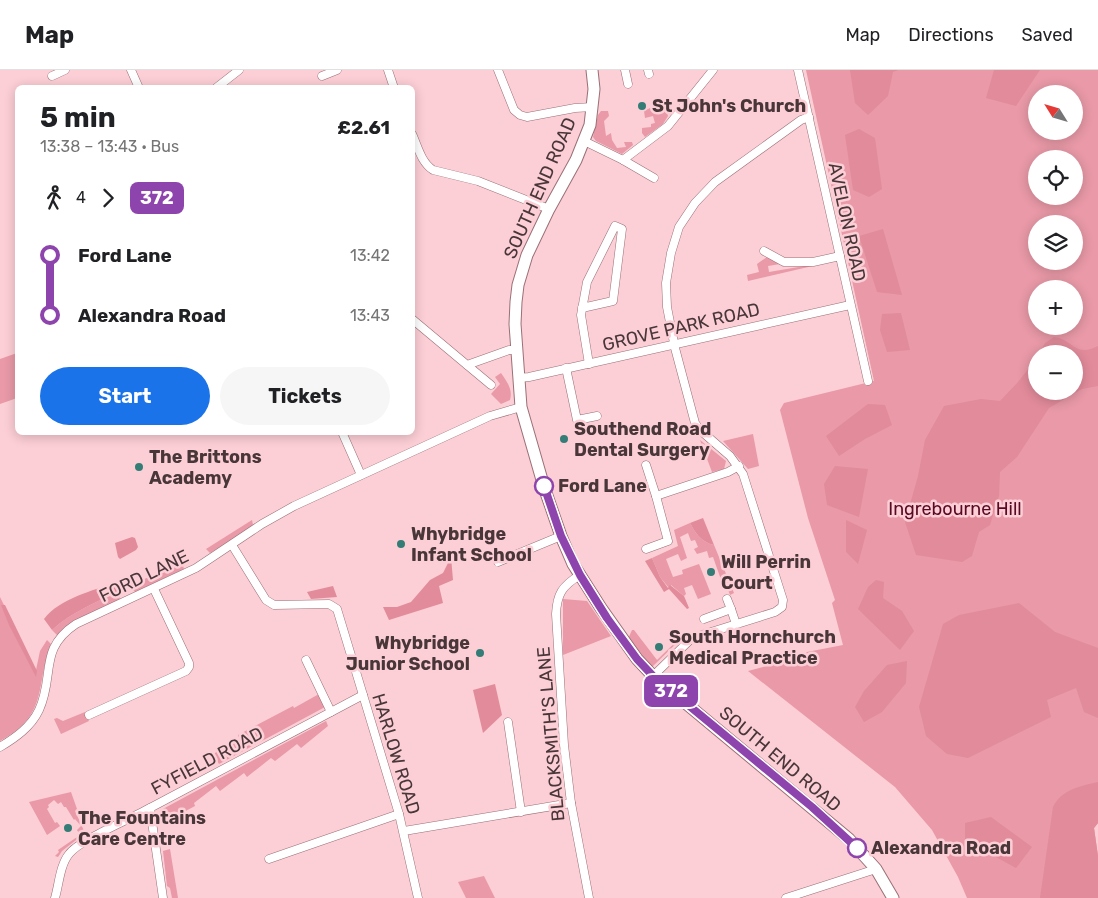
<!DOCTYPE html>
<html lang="en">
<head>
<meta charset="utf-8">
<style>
  :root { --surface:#fff; --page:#f6f6f6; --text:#202124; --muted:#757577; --line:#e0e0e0; --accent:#1a73e8 }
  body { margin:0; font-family:Rubik,sans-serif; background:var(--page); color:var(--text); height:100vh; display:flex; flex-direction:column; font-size:19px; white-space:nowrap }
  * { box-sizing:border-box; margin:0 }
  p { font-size:16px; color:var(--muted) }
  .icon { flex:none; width:28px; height:28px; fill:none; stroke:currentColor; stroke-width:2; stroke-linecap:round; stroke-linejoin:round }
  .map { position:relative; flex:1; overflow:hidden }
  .drawer { position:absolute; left:15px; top:15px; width:400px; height:350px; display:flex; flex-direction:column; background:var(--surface); border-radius:8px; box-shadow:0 2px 12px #0003 }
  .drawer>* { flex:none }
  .badge { padding:0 10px; border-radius:8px; font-size:18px; line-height:32px }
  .needle { width:32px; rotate:307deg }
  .controls { position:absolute; left:1028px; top:15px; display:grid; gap:10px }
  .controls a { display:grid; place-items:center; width:55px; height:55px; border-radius:50%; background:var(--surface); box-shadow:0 2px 12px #0003; font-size:25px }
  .map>.badge { position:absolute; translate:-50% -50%; box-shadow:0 0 0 2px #fff }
  .legs { display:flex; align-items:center; gap:8px; height:55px; padding:0 25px; font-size:16px }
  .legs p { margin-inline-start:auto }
  .overview { display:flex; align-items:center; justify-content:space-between; height:85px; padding:0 25px }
  h1 { font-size:28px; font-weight:700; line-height:38px }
  .primary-button { display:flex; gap:10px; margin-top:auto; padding:10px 25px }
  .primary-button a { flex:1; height:58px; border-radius:30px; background:var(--accent); color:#fff; font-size:20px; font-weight:700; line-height:58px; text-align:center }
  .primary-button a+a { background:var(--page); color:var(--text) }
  ul { padding:0 25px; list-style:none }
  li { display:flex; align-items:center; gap:18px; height:60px; font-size:19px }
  li i { display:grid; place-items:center; width:8px; height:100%; margin:0 6px; background:currentColor }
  li i::after { content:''; width:12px; height:12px; margin:-6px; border:4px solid; border-radius:50%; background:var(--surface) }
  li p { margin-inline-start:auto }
  li:first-child i { background:linear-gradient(#0000 50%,currentColor 0) }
  li:last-child i { background:linear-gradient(currentColor 50%,#0000 0) }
  header { display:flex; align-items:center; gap:30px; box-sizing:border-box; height:70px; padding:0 25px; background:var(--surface); border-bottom:1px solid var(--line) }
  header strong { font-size:24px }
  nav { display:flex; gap:28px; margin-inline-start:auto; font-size:18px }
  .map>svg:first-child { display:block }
  .green { fill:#e999a7; fill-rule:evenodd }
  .forest { fill:#e28b9b }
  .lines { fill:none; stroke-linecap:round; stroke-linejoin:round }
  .street-casing { stroke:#997076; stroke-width:9 }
  .secondary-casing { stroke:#997076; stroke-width:13 }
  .street { stroke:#fff; stroke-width:8 }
  .secondary { stroke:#fff; stroke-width:11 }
  .line-1-casing { stroke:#fff; stroke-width:11 }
  .line-1 { stroke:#8e44ad; stroke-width:8 }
  .poi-dot { fill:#347c76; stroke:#fcced5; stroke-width:2 }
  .stop-1-dot { fill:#fff; stroke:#8e44ad; stroke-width:2.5 }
  .labels { text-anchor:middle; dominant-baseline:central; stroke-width:5; stroke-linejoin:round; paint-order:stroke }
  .poi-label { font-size:18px; font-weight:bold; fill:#483639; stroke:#fcced5; text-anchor:start }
  .street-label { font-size:18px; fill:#483639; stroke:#fcced5 }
  .stop-label { font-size:18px; font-weight:bold; fill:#483639; stroke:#fcced5; text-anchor:start }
  .park-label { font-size:18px; fill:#580924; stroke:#fcced5 }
</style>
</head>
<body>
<header>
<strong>Map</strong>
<nav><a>Map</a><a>Directions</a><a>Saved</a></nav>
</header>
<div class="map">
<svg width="1098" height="828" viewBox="0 0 1098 828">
  <rect width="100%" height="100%" fill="#fcced5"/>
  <!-- green -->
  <g class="green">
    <path d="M806,0H1098V753L1094,758L1098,786V828H967L958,807L932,760L895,717L748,601L803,586L807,582L843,575L832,533L835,530L808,448L780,340L784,333L874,311ZM1036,24H1074V61H1036ZM1036,89H1074V126H1036ZM1036,154H1074V191H1036ZM1036,219H1074V256H1036ZM1036,284H1074V321H1036Z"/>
    <polygon points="656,35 660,42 666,39 668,46 663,54 645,67 642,63 642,58 651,57 651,54 655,53 653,46 645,48 644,41"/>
    <polygon points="601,41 608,41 609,46 604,51 606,66 611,63 612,70 617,78 626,77 624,72 632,72 633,75 622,84 596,71 593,67 598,45"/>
    <polygon points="767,187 780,194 768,196 769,202 834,191 748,211 747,205 759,202 757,194"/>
    <polygon points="17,283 17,328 0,334 0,289"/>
    <path d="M501,303C507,312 513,319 510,330L501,334L491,324L500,314L495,307Z"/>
    <polygon points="753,364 759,396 748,399 723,371"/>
    <polygon points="700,370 726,391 724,399 712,402"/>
    <polygon points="252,450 253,455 250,459 210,483 206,479"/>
    <path d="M690,453C696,464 701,472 714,475L734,523L730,525L727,517L724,518L713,487L709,488L707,481L697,484L694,479L698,477L695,470L691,471L688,463L680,467L687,488L681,491L678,484L666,489L673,507L683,504L682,500L699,494L711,524L698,529L692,515L684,518L686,524L684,526L671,515L669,518L660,507L652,488L678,476L674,460Z"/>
    <polygon points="182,492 184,499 135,522 129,516"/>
    <path d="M120,521V528L118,531L72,553L57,565L52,560C72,542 96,532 120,521Z"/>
    <path d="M0,527L36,600L40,581L47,570L51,574C35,616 49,645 0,671Z"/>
    <polygon points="563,529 587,531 611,566 563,585"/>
    <polygon points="632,560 634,560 657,590 686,562 687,563 652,597 644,591 628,569"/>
    <polygon points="319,624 325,637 219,694 213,684 240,670 238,665 293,636 294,638"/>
    <polygon points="85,642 89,651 61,664 54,649 57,648 63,651"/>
    <polygon points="326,651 328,656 301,678 297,674 275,691 271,688 247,707 244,703 220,721 216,716 194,733 195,736 159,755 157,746 161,740"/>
    <polygon points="71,722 77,739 75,741 85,763 62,781 58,787 55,786 59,782 58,780 80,765 77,760 81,756 75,749 74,750 66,737 64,737 61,732 58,734 54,730 48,735 49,737 47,739 55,753 57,752 60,756 47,765 29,732"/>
    <polygon points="170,779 178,828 172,828 170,818 167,816 163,781"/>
    <polygon points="484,806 495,828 466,828 458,812"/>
  </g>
  <!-- forest -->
  <g class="forest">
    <polygon points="850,0 898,0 893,2 888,26 868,45 855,33"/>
    <polygon points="994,0 1040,0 1016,36 986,28"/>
    <polygon points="859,59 875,68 882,119 869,127 853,120 845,65"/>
    <polygon points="883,159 902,225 877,222 859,166"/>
    <polygon points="901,243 910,280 887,282 880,260 882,244"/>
    <path d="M1054,267C1073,269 1075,288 1098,276V316L1082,319L1049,338L1017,387L1000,402L999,426L990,455L979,462L972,486L962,492L916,485L905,452L918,406L925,370L944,336L981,329L1000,331L1018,312L1036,289V321H1074V284H1039L1045,273Z"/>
    <polygon points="868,334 885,335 892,355 865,369 839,386 826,366"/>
    <polygon points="835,396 868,399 859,447 827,435 824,414"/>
    <path d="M703,448L714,475C701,472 696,464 690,453Z"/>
    <polygon points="846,450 867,460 858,494 846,482"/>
    <polygon points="132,467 135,468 138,477 136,480 120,489 118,487 115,473"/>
    <polygon points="451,487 453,510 439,516 443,533 389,550 383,537 397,537 411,532 430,510 443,503"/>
    <polygon points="652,488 660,507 668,518 670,515 684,526 689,538 687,539 669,519 664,522 645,491"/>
    <polygon points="876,510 884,512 883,528 902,541 914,561 900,580 858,539 868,517"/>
    <path d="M116,512L120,521C96,532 72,542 52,560L44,549C60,528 93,521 116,512Z"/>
    <polygon points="333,516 337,527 311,529 307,522"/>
    <polygon points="1019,533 1055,562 1098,578 1098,648 1084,642 1076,618 1047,630 1051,647 968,688 947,684 926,666 919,637 943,554 959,545"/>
    <polygon points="1,535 5,535 37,601 36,607 9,555"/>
    <polygon points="907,591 906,613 882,642 864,652 855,637 864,621 887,595"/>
    <polygon points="495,614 502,645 483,663 473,620"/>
    <path d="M1098,712V753L1094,758L1098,786V828H1040L1053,737C1062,719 1081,716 1098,712Z"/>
    <polygon points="991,747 1032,777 1016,798 965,770 965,753"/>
  </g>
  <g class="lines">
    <!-- street casing -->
    <g class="street-casing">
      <g id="street">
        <polyline points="131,0 139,18"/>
        <polyline points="388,0 394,18"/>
        <polyline points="498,0 514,40 520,45 527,47 575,38 593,37"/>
        <polyline points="625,0 628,14"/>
        <polyline points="648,0 649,4"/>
        <polyline points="798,0 868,311"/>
        <polyline points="52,6 65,0"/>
        <polyline points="322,6 337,0"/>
        <polyline points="216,18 239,0"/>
        <path d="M412,64C418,77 421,92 433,100L478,111L549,139"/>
        <polyline points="584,71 623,90 654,108"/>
        <polyline points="623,90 668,56 713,0"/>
        <polyline points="764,181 784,192 813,192 840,186"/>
        <polyline points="582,238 613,231 622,159 615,156 587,212 581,245 589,294"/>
        <polyline points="412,249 467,295 509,280 517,280"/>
        <polyline points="467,295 491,315"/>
        <polyline points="566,298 577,350 597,346"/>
        <polyline points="519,308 529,307 850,235"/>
        <polyline points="342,362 361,405"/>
        <polyline points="646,395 656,426 668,471 646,479"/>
        <polyline points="656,426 728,402 739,396"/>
        <polyline points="232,475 266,530 274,535 329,534 337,539 399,744 418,828"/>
        <polyline points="495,484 498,492 561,466"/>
        <path d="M580,505C562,516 557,524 556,544L564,675L571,733L589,828"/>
        <polyline points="727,529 731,539"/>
        <polyline points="704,549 731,539 736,554"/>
        <polyline points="306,590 331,642"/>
        <polyline points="653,606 692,568 775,542 782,537 783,530 743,404 730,386 700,360 695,353 675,278 667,237 666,213 671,183 679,157 695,133 715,112 801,50 809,47"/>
        <polyline points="89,645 186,601 189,597 189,593 154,519"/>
        <polyline points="508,652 521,742"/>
        <path d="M0,677C15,668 31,657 39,640C55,606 38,579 76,554L196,498L262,454L294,436L490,346L521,337"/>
        <polyline points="404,761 571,733"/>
        <polyline points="269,789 399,744"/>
        <path d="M55,828C59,814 60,795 69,784C79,770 133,748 150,738"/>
        <polyline points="163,828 150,738 363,625"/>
        <polyline points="786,828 876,799"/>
      </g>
    </g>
    <!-- secondary casing -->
    <g class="secondary-casing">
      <polyline id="secondary" points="592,0 594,19 590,55 576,90 549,139 527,185 518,215 516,232 515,254 521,337 544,417 561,466 573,494 601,538 637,589 653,606 849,769 876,799 893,828"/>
    </g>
    <!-- street -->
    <use href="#street" class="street"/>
    <!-- secondary -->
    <use href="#secondary" class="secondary"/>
  </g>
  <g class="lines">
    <!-- line-1 casing -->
    <g class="line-1-casing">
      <polyline id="line-1" points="544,416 561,466 580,505 607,548 637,589 653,606 812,737 857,778"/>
    </g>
    <!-- line-1 -->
    <use href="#line-1" class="line-1"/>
  </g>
  <!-- markers -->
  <g class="poi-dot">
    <circle cx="642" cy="36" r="5"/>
    <circle cx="564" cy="369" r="5"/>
    <circle cx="139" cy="397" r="5"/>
    <circle cx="401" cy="474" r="5"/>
    <circle cx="711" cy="502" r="5"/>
    <circle cx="659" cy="577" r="5"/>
    <circle cx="480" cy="583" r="5"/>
    <circle cx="68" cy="758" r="5"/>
  </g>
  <g class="stop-1-dot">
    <circle cx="544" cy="416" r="9"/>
    <circle cx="857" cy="778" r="9"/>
  </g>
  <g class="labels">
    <!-- poi labels -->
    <g class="poi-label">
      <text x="652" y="36">St John's Church</text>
      <text x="574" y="359">Southend Road<tspan x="574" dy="21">Dental Surgery</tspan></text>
      <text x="149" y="387">The Brittons<tspan x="149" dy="21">Academy</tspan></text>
      <text x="411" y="464">Whybridge<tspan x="411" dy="21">Infant School</tspan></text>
      <text x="721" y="492">Will Perrin<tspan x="721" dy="21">Court</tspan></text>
      <text x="669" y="567">South Hornchurch<tspan x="669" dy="21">Medical Practice</tspan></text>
      <text x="470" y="573" text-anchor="end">Whybridge<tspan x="470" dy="21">Junior School</tspan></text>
      <text x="78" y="748">The Fountains<tspan x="78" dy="21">Care Centre</tspan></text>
    </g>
    <!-- street labels -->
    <g class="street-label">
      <text transform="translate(540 118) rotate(-66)">SOUTH END ROAD</text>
      <text transform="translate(847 152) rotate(78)">AVELON ROAD</text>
      <text transform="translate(681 257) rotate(-13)">GROVE PARK ROAD</text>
      <text transform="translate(144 506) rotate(-26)">FORD LANE</text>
      <text transform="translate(551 664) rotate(-95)">BLACKSMITH'S LANE</text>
      <text transform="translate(396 684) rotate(73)">HARLOW ROAD</text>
      <text transform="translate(780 689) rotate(40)">SOUTH END ROAD</text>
      <text transform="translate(207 691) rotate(-28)">FYFIELD ROAD</text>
    </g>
    <!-- stop labels -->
    <g class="stop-label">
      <text x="558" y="416">Ford Lane</text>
      <text x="871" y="778">Alexandra Road</text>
    </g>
    <!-- park labels -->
    <g class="park-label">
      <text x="955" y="439">Ingrebourne Hill</text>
    </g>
  </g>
</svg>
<div class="controls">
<a><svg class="needle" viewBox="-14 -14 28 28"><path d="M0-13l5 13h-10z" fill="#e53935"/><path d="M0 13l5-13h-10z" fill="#757577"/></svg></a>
<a><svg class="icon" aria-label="locate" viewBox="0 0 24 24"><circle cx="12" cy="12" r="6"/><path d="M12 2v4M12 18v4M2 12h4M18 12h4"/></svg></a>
<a><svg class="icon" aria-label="layers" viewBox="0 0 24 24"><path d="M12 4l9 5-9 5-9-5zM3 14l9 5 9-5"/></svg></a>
<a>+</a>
<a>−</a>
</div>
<b class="badge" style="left:671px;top:621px;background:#8e44ad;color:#fff">372</b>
<section class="drawer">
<div class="overview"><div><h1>5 min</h1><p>13:38 – 13:43 · Bus</p></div><b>£2.61</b></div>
<div class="legs"><svg class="icon" aria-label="walk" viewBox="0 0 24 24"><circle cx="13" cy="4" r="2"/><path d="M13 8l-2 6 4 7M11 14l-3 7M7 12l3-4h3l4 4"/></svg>4<svg class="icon" aria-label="forward" viewBox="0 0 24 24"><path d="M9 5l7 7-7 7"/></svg><b class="badge" style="background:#8e44ad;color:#fff">372</b></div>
<ul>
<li><i style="color:#8e44ad"></i><b>Ford Lane</b><p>13:42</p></li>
<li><i style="color:#8e44ad"></i><b>Alexandra Road</b><p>13:43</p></li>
</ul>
<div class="primary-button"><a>Start</a><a>Tickets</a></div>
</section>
</div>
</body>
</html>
